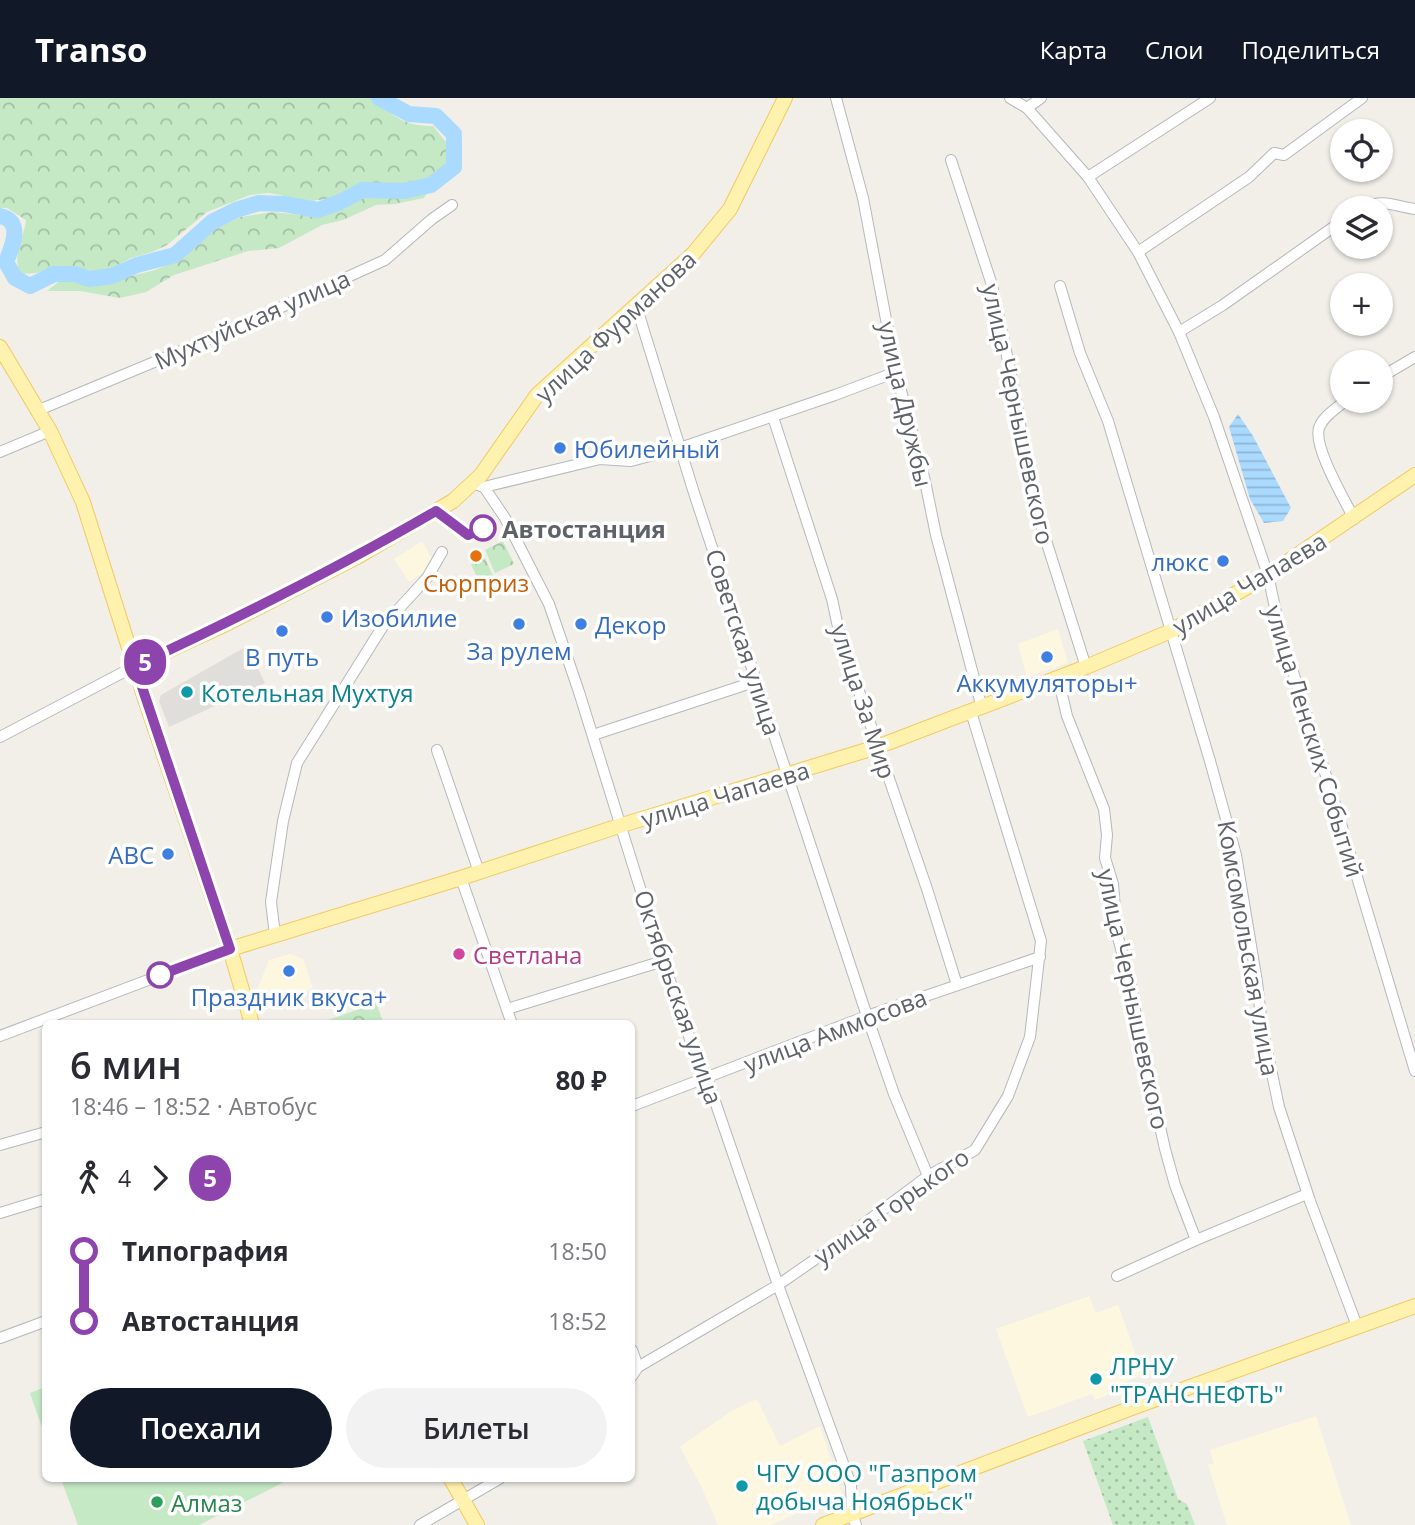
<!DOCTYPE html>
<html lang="ru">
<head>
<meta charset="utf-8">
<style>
  :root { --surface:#fff; --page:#f2f2f3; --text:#2b2b33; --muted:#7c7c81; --accent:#111827 }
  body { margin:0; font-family:"Open Sans",sans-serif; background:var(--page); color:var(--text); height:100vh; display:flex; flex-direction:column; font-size:26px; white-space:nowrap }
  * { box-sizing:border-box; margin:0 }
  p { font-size:23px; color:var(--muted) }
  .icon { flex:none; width:38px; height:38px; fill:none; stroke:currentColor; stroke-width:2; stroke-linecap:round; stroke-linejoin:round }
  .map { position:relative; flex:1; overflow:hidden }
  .sheet { position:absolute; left:42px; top:922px; width:593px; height:462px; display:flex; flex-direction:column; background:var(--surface); border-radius:10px; box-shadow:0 2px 5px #0004 }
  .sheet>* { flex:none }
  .badge { padding:0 14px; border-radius:23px; font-size:24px; line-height:46px }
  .fabs { position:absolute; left:1330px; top:21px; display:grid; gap:14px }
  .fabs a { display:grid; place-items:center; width:63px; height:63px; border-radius:50%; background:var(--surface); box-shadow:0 2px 5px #0004; font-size:35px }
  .map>.badge { position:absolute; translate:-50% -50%; box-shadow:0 0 0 4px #fff }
  .legs { display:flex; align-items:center; gap:10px; height:77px; padding:0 28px; font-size:23px }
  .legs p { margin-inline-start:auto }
  .summary { display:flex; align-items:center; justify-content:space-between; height:119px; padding:0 28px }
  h1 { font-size:38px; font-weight:600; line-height:52px }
  .cta { display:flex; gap:14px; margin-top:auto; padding:14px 28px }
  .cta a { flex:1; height:80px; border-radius:42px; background:var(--accent); color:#fff; font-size:28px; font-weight:600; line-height:80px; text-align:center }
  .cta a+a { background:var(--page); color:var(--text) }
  ul { padding:0 28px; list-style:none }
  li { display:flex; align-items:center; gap:24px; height:70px; font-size:26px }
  li i { display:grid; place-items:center; width:10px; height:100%; margin:0 9px; background:currentColor }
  li i::after { content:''; width:18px; height:18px; margin:-9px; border:5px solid; border-radius:50%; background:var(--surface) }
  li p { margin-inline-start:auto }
  li:first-child i { background:linear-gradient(#0000 50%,currentColor 0) }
  li:last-child i { background:linear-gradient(currentColor 50%,#0000 0) }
  header { display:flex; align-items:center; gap:42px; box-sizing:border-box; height:98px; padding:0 35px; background:var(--accent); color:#fff }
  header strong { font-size:33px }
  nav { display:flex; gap:38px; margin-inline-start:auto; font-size:24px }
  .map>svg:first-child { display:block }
  .commercial { fill:#fef7e0 }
  .industrial { fill:#e0deda }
  .grass { fill:#c5e8c5 }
  .forest { fill:url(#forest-crowns) }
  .park { fill:url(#park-dots) }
  .water { fill:url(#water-rules) }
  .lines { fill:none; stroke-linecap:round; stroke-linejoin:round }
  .river { stroke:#aadaff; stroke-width:16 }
  .minor-casing { stroke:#b5b8bc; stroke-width:12 }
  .major-casing { stroke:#f2c960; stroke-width:16 }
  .minor { stroke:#fff; stroke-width:10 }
  .major { stroke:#fff2af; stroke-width:14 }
  .line-1-casing { stroke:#fff; stroke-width:16 }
  .line-1 { stroke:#8e44ad; stroke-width:10 }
  .shop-dot { fill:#3f7fe0; stroke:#fff; stroke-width:2.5 }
  .stop-1-dot { fill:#fff; stroke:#8e44ad; stroke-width:3.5 }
  .food-dot { fill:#e8710a; stroke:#fff; stroke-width:2.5 }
  .culture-dot { fill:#0f9aa8; stroke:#fff; stroke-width:2.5 }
  .hotel-dot { fill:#d1479c; stroke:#fff; stroke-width:2.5 }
  .leisure-dot { fill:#2e9e5b; stroke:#fff; stroke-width:2.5 }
  .labels { text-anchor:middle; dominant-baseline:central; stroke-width:7; stroke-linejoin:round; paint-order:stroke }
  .street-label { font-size:24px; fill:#5f6368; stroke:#fff }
  .shop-label { font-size:24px; fill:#366cbe; stroke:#fff }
  .stop-label { font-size:24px; font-weight:bold; fill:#5f6368; stroke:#fff; text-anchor:start }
  .food-label { font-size:24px; fill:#c56008; stroke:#fff }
  .culture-label { font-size:24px; fill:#0d838f; stroke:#fff; text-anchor:start }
  .hotel-label { font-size:24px; fill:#b23c85; stroke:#fff; text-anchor:start }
  .leisure-label { font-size:24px; fill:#27864d; stroke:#fff; text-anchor:start }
</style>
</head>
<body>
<header>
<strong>Transo</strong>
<nav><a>Карта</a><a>Слои</a><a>Поделиться</a></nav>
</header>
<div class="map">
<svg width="1415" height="1427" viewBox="0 0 1415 1427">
  <defs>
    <pattern id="forest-crowns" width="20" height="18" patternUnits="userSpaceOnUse" patternTransform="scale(1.75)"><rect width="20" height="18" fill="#c5e8c5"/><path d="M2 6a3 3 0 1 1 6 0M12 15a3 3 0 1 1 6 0" fill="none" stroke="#a3c0a4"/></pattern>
    <pattern id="park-dots" width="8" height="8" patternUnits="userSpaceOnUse" patternTransform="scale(1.75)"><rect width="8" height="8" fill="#c5e8c5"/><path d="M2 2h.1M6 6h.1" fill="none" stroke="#a3c0a4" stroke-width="1.8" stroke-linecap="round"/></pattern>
    <pattern id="water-rules" width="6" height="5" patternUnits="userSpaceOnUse" patternTransform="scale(1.75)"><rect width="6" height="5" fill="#aadaff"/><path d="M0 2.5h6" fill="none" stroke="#8eb4d2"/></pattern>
  </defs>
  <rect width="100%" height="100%" fill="#f1efe8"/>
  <!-- commercial -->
  <g class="commercial">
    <polygon points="422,443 433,463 427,472 409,484 394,461"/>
    <polygon points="1058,531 1068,565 1027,579 1018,546"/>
    <polygon points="290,856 303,861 313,890 280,902 276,899 260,905 255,897 269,862"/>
    <polygon points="1089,1198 1096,1215 1118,1207 1143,1277 1107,1291 1108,1297 1095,1302 1092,1296 1028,1319 996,1231"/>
    <polygon points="757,1301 780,1348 820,1328 842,1396 770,1427 718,1427 701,1388 680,1349 730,1314"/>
    <polygon points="1316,1318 1351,1427 1227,1427 1208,1367 1214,1365 1210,1352"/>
  </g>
  <!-- industrial -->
  <polygon class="industrial" points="247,548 265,585 169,629 159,603 161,597"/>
  <!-- grass -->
  <g class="grass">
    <polygon points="45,1289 46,1289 45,1338 30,1295"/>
    <polygon points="61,1381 290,1381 199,1427 78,1427"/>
  </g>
  <!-- forest -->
  <g class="forest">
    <path d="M0,0H371C394,18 403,28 433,28L446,44L447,67L428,82L377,89L367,87L353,90L334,100L311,103L269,95L250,97L207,114L167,147L152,154L131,160L104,174L59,169L36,175L21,176C11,158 24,141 26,122L7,110H0Z"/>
    <polygon points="429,92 424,100 395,106 376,107 343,122 322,127 279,150 248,153 174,177 146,194 120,200 80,193 47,193 62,181 87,185 107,184 155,172 182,161 212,132 241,119 272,114 311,118 366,99"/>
    <polygon points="503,443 514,466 495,475 485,452"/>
    <polygon points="485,460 493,478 479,484 471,466"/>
    <polygon points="376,905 384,926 317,926"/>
  </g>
  <!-- park -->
  <polygon class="park" points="1148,1319 1178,1401 1187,1406 1195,1427 1113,1427 1083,1343"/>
  <!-- water -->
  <polygon class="water" points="1238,316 1253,338 1291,410 1283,423 1264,425 1250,401 1229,329"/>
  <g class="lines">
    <!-- river -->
    <path class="river" d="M0,118C24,123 12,149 6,164L15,180L30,188L54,176H75L89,181L112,178L137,167L175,157L212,124L236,112L259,105L284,106L318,112L340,104L363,92L404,93L431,87L454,69V36L436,18L409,16L379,0"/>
    <!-- minor casing -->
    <g class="minor-casing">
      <g id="minor">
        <polyline points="836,0 863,100 896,274 925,383 936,437 982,610"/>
        <polyline points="1010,0 1027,10 1088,79 1138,154 1179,234 1214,319 1268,477 1280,533 1336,709 1415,973"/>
        <polyline points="1027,10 1041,0"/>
        <polyline points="951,62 992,187 1015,296 1032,398 1086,569"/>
        <polyline points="1088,79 1210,0"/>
        <path d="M1365,110C1382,100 1397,109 1415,111"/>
        <polyline points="1138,154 1249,79 1274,55 1284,57 1362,0"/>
        <polyline points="1060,188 1080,255 1108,323 1210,663 1236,757 1257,884 1262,928 1279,1009 1310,1103 1357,1228"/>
        <polyline points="636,207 694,395 867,918 894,996 928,1078"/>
        <polyline points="1179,234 1223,207 1342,123"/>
        <polyline points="1381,279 1415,259"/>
        <path d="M1345,303C1337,310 1323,318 1319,330C1313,349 1345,402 1354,421"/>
        <polyline points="39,312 231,232 385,162 432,121 452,107"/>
        <polyline points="773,319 832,501 840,538 927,791 957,887"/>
        <polyline points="0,354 50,333"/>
        <polyline points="473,385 484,389 505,420 549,506 579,594 659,851 691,944 707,980 778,1187 851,1387 852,1416 856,1427"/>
        <polyline points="484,389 600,361 631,363 680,350 835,297 896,274"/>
        <polyline points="1058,580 1067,618 1104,711 1107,737 1105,760 1113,786 1117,836 1131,887 1138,931 1165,1051 1175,1087 1196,1142"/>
        <polyline points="593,637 757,583"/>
        <polyline points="0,639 135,568"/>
        <polyline points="437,652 479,774"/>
        <polyline points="461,780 512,926"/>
        <polyline points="275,837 271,804 283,723 297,665 383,528 427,480 442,454"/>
        <polyline points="507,911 663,863"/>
        <polyline points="0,938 230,851"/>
        <polyline points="632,1008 867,918 1040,859"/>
        <polyline points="0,1047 46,1034"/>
        <polyline points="0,1115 46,1101"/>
        <polyline points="1117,1178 1196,1142 1307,1096"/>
        <polyline points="0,1240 46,1223"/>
        <polyline points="632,1252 638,1269"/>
        <polyline points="632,1278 638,1269 778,1187 830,1151 928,1078 975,1052 1008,998 1030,939 1041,843 971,614"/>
        <polyline points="420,1427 499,1381"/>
      </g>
    </g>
    <!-- major casing -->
    <g class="major-casing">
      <g id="major">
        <polyline points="0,249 50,333 83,404 146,604 230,851 252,926"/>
        <polyline points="135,568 226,526 357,459 453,403 481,377 537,297 693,156 730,111 785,0"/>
        <polyline points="230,851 461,780 622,727 877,649 1086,569 1171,533 1268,477 1415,377"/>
        <polyline points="451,1381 477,1427"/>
        <polyline points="823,1427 1137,1308 1415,1208"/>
      </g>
    </g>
    <!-- minor -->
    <use href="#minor" class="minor"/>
    <!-- major -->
    <use href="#major" class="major"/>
  </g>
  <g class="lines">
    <!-- line-1 casing -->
    <g class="line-1-casing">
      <path id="line-1" d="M160,877L230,851L135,568C238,520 338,470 436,413L468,437L483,430"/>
    </g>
    <!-- line-1 -->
    <use href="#line-1" class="line-1"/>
  </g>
  <!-- markers -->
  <g class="shop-dot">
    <circle cx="560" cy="350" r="7"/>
    <circle cx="1223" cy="463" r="7"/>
    <circle cx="327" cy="519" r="7"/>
    <circle cx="519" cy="526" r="7"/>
    <circle cx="581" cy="526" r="7"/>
    <circle cx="282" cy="533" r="7"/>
    <circle cx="1047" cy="559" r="7"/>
    <circle cx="168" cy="756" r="7"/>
    <circle cx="289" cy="873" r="7"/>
  </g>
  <g class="stop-1-dot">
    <circle cx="483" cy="430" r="12"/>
    <circle cx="160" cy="877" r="12"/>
  </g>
  <circle class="food-dot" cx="476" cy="458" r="7"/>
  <g class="culture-dot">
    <circle cx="187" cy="594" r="7"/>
    <circle cx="1096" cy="1281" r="7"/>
    <circle cx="742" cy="1388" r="7"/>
  </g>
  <circle class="hotel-dot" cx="459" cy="856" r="7"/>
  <circle class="leisure-dot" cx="157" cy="1404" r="7"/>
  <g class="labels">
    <!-- street labels -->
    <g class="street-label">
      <text transform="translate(252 221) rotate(-24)">Мухтуйская улица</text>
      <text transform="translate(615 228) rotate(-43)">улица Фурманова</text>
      <text transform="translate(906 306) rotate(77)">улица Дружбы</text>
      <text transform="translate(1019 316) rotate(78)">улица Чернышевского</text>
      <text transform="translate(1249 485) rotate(-31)">улица Чапаева</text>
      <text transform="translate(744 544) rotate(72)">Советская улица</text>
      <text transform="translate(864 603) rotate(72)">улица За Мир</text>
      <text transform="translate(1315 643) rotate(73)">улица Ленских Событий</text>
      <text transform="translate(725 696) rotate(-17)">улица Чапаева</text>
      <text transform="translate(1249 850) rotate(80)">Комсомольская улица</text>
      <text transform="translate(679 899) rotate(71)">Октябрьская улица</text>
      <text transform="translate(1134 901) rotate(78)">улица Чернышевского</text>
      <text transform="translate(835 932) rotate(-21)">улица Аммосова</text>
      <text transform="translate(891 1108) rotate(-35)">улица Горького</text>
    </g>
    <!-- shop labels -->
    <g class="shop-label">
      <text x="574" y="350" text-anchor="start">Юбилейный</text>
      <text x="1209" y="463" text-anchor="end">люкс</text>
      <text x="341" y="519" text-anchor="start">Изобилие</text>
      <text x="595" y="526" text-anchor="start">Декор</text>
      <text x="519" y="552">За рулем</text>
      <text x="282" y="558">В путь</text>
      <text x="1047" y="584">Аккумуляторы+</text>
      <text x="154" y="756" text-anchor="end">ABC</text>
      <text x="289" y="898">Праздник вкуса+</text>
    </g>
    <!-- stop labels -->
    <g class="stop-label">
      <text x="502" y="430">Автостанция</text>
    </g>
    <!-- food labels -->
    <g class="food-label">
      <text x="476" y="484">Сюрприз</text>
    </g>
    <!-- culture labels -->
    <g class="culture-label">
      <text x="201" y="594">Котельная Мухтуя</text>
      <text x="1110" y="1267">ЛРНУ<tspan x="1110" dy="28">"ТРАНСНЕФТЬ"</tspan></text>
      <text x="756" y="1374">ЧГУ ООО "Газпром<tspan x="756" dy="28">добыча Ноябрьск"</tspan></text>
    </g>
    <!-- hotel labels -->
    <g class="hotel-label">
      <text x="473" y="856">Светлана</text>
    </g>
    <!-- leisure labels -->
    <g class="leisure-label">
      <text x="171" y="1404">Алмаз</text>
    </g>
  </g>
</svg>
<div class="fabs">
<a><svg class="icon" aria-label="locate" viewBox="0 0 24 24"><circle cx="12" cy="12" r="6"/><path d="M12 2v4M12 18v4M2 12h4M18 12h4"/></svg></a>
<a><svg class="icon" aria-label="layers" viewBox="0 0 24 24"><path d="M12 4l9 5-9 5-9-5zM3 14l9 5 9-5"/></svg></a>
<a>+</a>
<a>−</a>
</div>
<b class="badge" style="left:145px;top:564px;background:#8e44ad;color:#fff">5</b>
<section class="sheet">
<div class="summary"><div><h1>6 мин</h1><p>18:46 – 18:52 · Автобус</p></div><b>80 ₽</b></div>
<div class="legs"><svg class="icon" aria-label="walk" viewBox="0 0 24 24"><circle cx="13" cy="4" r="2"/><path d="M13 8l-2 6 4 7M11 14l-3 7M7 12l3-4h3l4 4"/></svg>4<svg class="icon" aria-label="forward" viewBox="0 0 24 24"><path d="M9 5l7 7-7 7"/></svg><b class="badge" style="background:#8e44ad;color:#fff">5</b></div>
<ul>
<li><i style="color:#8e44ad"></i><b>Типография</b><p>18:50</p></li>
<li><i style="color:#8e44ad"></i><b>Автостанция</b><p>18:52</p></li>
</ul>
<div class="cta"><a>Поехали</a><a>Билеты</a></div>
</section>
</div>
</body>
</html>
